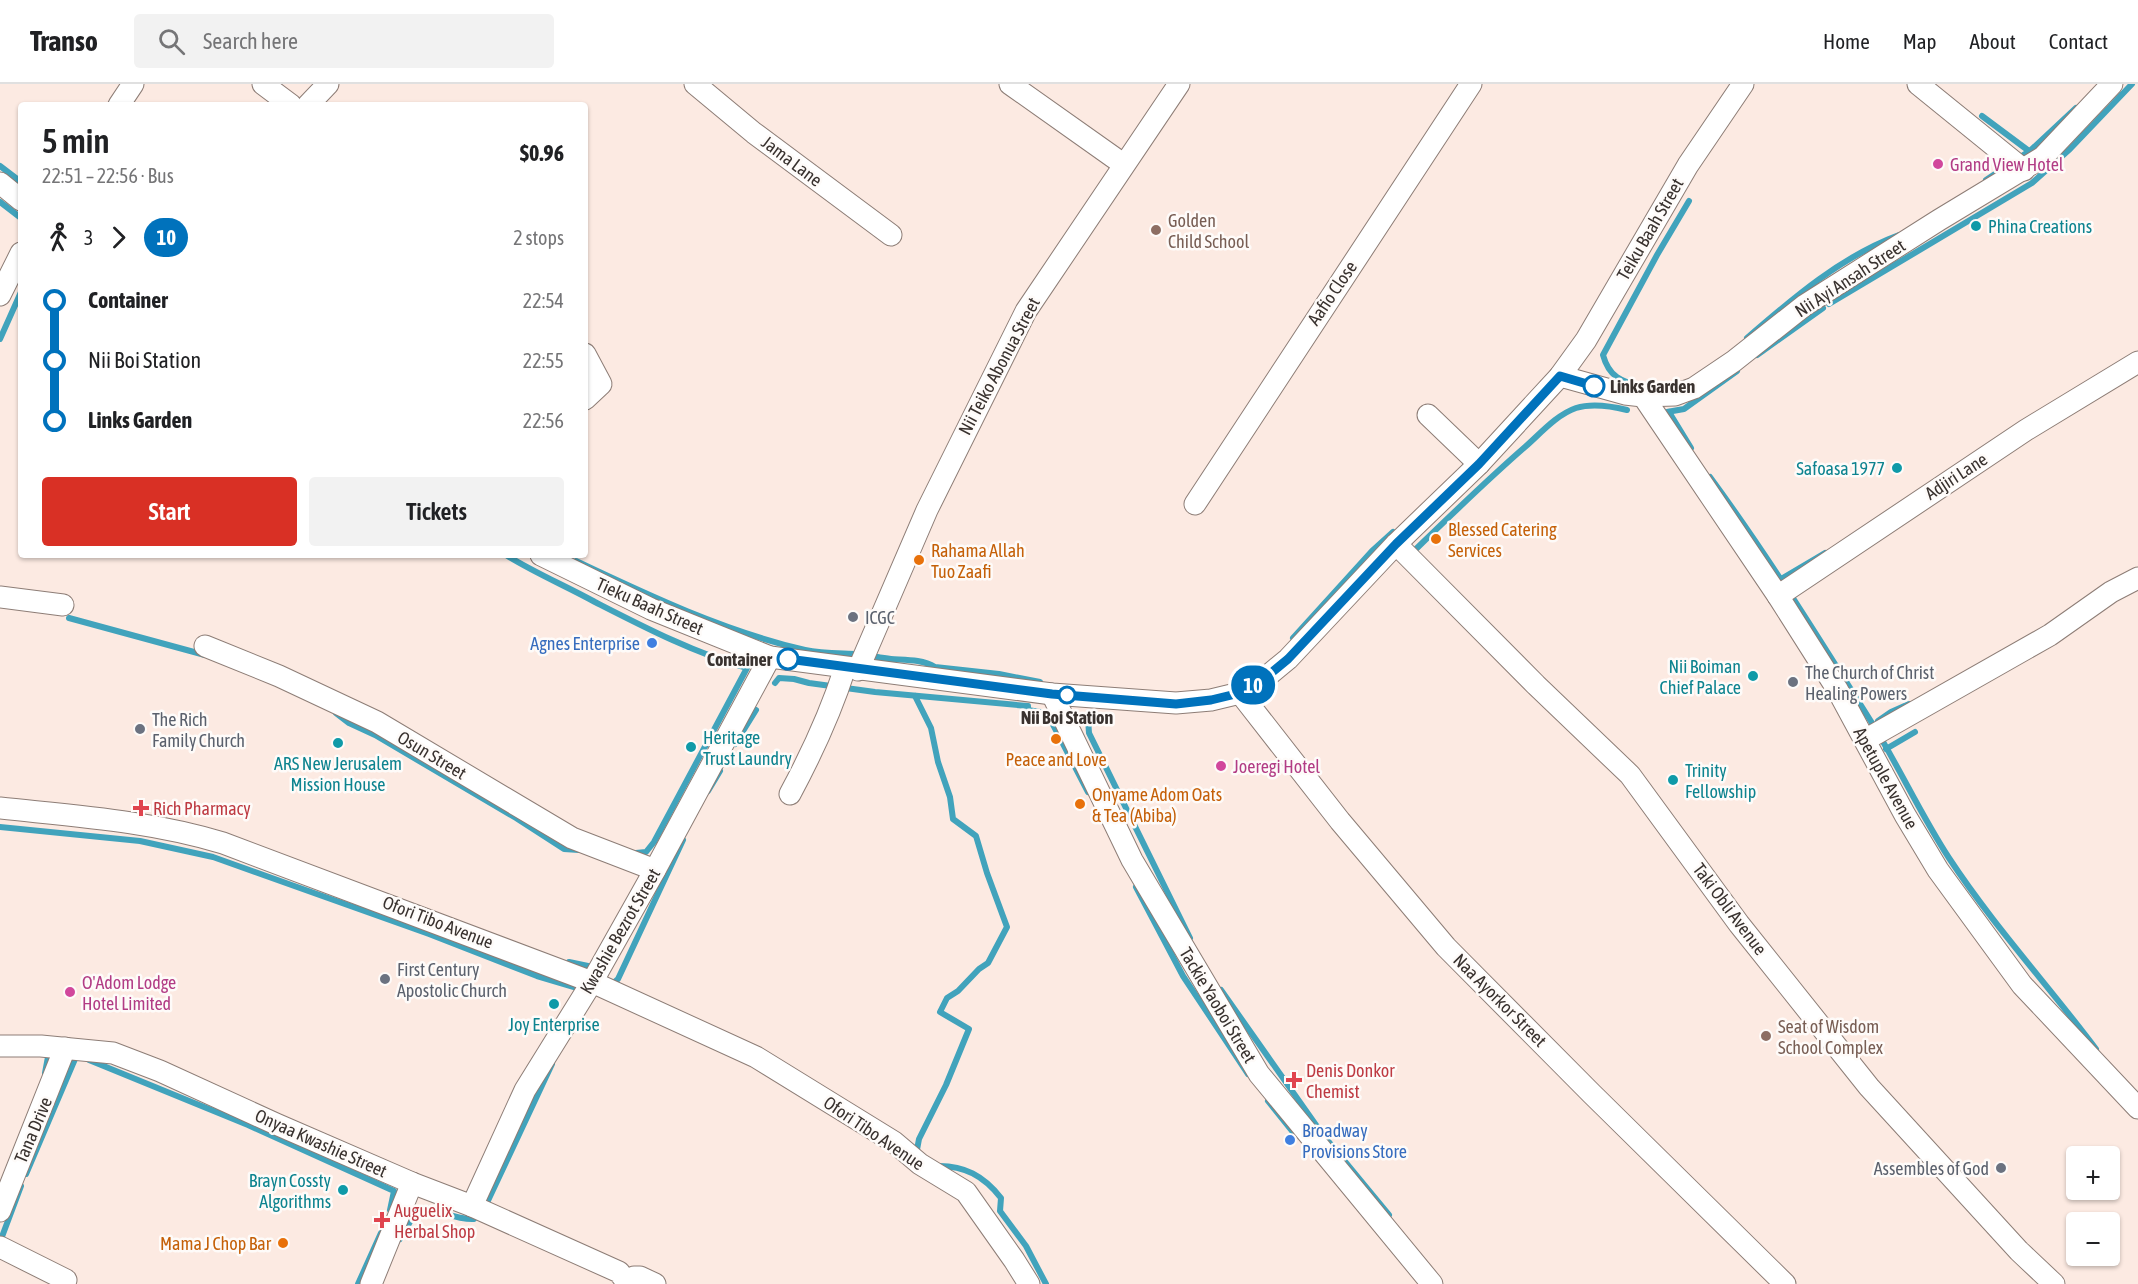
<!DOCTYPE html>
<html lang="en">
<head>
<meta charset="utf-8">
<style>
  :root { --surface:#fff; --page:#f2f2f2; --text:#202124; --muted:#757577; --line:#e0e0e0; --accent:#d93025 }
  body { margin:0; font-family:"Asap Condensed",sans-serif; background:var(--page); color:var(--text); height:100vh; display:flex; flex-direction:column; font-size:22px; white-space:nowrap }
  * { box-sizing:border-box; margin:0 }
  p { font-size:20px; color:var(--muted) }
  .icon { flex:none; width:33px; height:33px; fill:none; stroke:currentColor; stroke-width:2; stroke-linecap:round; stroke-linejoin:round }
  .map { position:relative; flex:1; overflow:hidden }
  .sheet { position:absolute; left:18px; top:18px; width:570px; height:456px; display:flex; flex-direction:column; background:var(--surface); border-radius:6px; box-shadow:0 2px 4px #0004 }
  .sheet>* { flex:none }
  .badge { padding:0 12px; border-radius:20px; font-size:21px; line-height:39px }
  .fabs { position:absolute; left:2066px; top:1062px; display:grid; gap:12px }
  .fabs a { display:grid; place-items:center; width:54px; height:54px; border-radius:6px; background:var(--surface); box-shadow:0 2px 4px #0004; font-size:30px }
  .map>.badge { position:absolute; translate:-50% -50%; box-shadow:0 0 0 3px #fff }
  .legs { display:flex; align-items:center; gap:9px; height:66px; padding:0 24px; font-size:20px }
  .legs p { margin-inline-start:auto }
  .summary { display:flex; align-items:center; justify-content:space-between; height:102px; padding:0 24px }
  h1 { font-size:33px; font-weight:600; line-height:45px }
  .action { display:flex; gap:12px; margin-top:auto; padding:12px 24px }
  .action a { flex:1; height:69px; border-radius:6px; background:var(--accent); color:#fff; font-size:24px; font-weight:600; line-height:69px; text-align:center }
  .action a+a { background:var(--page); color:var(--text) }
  ul { padding:0 24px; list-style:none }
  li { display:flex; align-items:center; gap:21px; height:60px; font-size:22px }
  li i { display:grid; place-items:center; width:9px; height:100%; margin:0 8px; background:currentColor }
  li i::after { content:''; width:15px; height:15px; margin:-8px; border:4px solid; border-radius:50%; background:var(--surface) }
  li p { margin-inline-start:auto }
  li:first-child i { background:linear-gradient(#0000 50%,currentColor 0) }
  li:last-child i { background:linear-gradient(currentColor 50%,#0000 0) }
  header { display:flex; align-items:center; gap:36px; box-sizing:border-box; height:84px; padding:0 30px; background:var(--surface); border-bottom:2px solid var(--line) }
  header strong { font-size:28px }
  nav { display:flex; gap:33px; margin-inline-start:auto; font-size:21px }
  .search { width:420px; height:54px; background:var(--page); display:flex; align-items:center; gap:15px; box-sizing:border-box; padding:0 21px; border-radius:6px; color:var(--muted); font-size:22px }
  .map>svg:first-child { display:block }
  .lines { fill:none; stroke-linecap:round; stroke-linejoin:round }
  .stream { stroke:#41a3bc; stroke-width:6 }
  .minor-casing { stroke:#8d7d76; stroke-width:23 }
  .minor { stroke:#fff; stroke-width:21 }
  .line-1-casing { stroke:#fff; stroke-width:14 }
  .line-1 { stroke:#0072bc; stroke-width:9 }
  .hotel-dot { fill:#d1479c; stroke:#fefbf9; stroke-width:2 }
  .culture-dot { fill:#0f9aa8; stroke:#fefbf9; stroke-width:2 }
  .education-dot { fill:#8d6e63; stroke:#fefbf9; stroke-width:2 }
  .stop-1-dot { fill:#fff; stroke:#0072bc; stroke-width:3 }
  .food-dot { fill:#e8710a; stroke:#fefbf9; stroke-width:2 }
  .worship-dot { fill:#6b7280; stroke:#fefbf9; stroke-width:2 }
  .shop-dot { fill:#3f7fe0; stroke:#fefbf9; stroke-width:2 }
  .health-dot { fill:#e0444e; stroke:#fefbf9; stroke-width:2 }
  .labels { text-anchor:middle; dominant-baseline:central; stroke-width:5; stroke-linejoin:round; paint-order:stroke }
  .street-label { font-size:18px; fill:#39322f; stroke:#fefbf9 }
  .hotel-label { font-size:18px; fill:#b23c85; stroke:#fefbf9; text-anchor:start }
  .education-label { font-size:18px; fill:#785e54; stroke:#fefbf9; text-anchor:start }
  .culture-label { font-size:18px; fill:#0d838f; stroke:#fefbf9; text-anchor:start }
  .stop-label { font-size:18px; font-weight:bold; fill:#39322f; stroke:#fefbf9; text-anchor:start }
  .food-label { font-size:18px; fill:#c56008; stroke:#fefbf9; text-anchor:start }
  .worship-label { font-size:18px; fill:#5b616d; stroke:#fefbf9; text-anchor:start }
  .shop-label { font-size:18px; fill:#366cbe; stroke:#fefbf9; text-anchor:end }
  .health-label { font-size:18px; fill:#be3a42; stroke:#fefbf9; text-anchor:start }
</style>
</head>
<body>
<header>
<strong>Transo</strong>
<div class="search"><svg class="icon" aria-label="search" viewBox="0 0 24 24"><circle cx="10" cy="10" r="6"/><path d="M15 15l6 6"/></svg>Search here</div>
<nav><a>Home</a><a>Map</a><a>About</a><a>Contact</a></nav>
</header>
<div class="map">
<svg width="2138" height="1200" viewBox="0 0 2138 1200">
  <rect width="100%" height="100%" fill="#fceae2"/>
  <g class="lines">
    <!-- stream -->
    <g class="stream">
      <polyline points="1982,32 2029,67"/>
      <polyline points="0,82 21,98"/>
      <polyline points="1986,96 2031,66 2076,24"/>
      <polyline points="0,118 21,134"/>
      <polyline points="1829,220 2032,99 2070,65 2132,0"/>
      <path d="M1747,254C1793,214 1842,172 1899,151"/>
      <polyline points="0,255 21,208"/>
      <polyline points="1757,271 1823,224"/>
      <path d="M1641,303C1621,297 1609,293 1603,271L1657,171L1689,117"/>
      <polyline points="1667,328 1684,325 1737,287"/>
      <polyline points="1669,328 1691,364"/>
      <path d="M1710,393C1768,472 1820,556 1872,639C1899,683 1921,731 1949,774C1993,841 2048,901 2096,965"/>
      <path d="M1416,465C1452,430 1487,396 1525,363C1540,350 1556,331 1576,324C1592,319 1611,322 1627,326"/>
      <path d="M506,471C535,489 566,502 595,518C644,543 694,569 747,584L654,758L646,768L636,769"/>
      <path d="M576,477C650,512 724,547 805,566C823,570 841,569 859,570C870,571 880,574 891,575C905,576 922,575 935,583L999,590L1040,598"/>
      <polyline points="1781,495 1825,469"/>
      <polyline points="69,534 205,571"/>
      <polyline points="1293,554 1372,467 1393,448"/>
      <polyline points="775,599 779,594 794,595 809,599 875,608 1028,622 1028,626 1051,630"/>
      <polyline points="915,612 931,644 938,678 950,713 953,735 976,752 987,789 1007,843 988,879 979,885 958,907 947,914 940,928 969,945 946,1001 919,1055 916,1071"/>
      <polyline points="336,629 349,639 375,651 516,734 564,765 579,766"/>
      <polyline points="1047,629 1088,708"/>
      <polyline points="1067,632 1099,636"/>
      <polyline points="1088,635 1089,649 1190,854"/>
      <polyline points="1878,637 1891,628 1909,620"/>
      <polyline points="735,660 756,626"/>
      <polyline points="1886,665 1915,648"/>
      <polyline points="708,707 720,687"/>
      <polyline points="0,743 140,757 213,773 429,850 537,892 574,903"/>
      <polyline points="1136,803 1183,892 1248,990"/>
      <polyline points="569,878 588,882"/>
      <polyline points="610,902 618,895 683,756"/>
      <polyline points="1221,906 1323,1051 1389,1131"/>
      <polyline points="89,976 248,1041 394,1107 390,1126"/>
      <polyline points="45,989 48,973"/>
      <polyline points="1268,1017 1292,1047"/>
      <path d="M936,1082C964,1081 984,1092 1001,1114L1000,1127L1026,1162L1046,1200"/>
      <polyline points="26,1090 75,975"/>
      <polyline points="485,1123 552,980"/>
      <path d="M400,1155L418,1124C437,1123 453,1136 474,1135L478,1131"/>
      <polyline points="0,1158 21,1102"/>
      <polyline points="358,1200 381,1149"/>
    </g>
    <!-- minor casing -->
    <g class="minor-casing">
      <g id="minor">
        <polyline points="263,0 291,21"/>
        <polyline points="695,0 754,49 891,151"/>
        <polyline points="1010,0 1123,80"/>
        <polyline points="1918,0 2024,86"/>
        <polyline points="119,21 133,0"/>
        <polyline points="308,21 328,0"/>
        <polyline points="0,99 21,116"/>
        <polyline points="0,211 21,169"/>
        <polyline points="585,270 601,300 585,315"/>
        <polyline points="1560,292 1625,310 1643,312 1675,311 1694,304 1734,277 1805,221 1939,136 2043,73 2112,0"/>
        <polyline points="1643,312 1778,512 1837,605 1905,731 1938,786 2022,901 2138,1024"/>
        <polyline points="1428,331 1479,380"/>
        <polyline points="1195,420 1471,0"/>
        <polyline points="1396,460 1536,601 1630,691 1739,840 1869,1003 2019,1167 2054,1200"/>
        <polyline points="541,471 651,525 770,573 1052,610 1176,619 1211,616 1240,609 1265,594 1288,575 1396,460 1479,380 1560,292 1586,256 1688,81 1743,0"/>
        <polyline points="1778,512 2026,346 2138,278"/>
        <polyline points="0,513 63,521"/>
        <polyline points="205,562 279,592 377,638 572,754 655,786"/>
        <polyline points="858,586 927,426 1026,227 1179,0"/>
        <polyline points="1240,609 1340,737 1446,863 1592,1010 1785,1200"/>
        <polyline points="1052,610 1132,776 1259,990 1432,1200"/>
        <polyline points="1865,656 2050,551 2111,508 2138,494"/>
        <path d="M790,710C812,669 831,628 845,584"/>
        <path d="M0,724C74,732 152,737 223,759L592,898L756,973L894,1058L920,1080L966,1108L1014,1176L1029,1200"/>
        <polyline points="0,962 41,962 113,969 160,987 276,1040 412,1099 472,1122 619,1188 628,1200"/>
        <polyline points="472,1122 525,1006 592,898 655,786 770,573"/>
        <polyline points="0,1127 65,964"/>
        <polyline points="0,1163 66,1196"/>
        <polyline points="371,1200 412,1099"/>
        <polyline points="628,1200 634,1193 640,1193 655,1200"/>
      </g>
    </g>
    <!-- minor -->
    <use href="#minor" class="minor"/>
  </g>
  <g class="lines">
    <!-- line-1 casing -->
    <g class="line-1-casing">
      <polyline id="line-1" points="788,575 1052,610 1176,620 1211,616 1240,609 1265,594 1288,575 1396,460 1479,380 1560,292 1594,302"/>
    </g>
    <!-- line-1 -->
    <use href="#line-1" class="line-1"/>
  </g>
  <!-- markers -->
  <g class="hotel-dot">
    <circle cx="1938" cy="80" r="6"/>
    <circle cx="1221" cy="682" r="6"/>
    <circle cx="70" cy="908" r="6"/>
  </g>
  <g class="culture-dot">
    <circle cx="1976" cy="142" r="6"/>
    <circle cx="1897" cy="384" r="6"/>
    <circle cx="1753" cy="592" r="6"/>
    <circle cx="338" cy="659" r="6"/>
    <circle cx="691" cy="663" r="6"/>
    <circle cx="1673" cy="696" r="6"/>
    <circle cx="554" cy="920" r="6"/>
    <circle cx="343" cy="1106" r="6"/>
  </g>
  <g class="education-dot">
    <circle cx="1156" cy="146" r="6"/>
    <circle cx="1766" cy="952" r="6"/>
  </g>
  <g class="stop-1-dot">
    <circle cx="1594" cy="302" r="10"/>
    <circle cx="788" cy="575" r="10"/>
    <circle cx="1067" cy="611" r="8"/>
  </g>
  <g class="food-dot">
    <circle cx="1436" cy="455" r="6"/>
    <circle cx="919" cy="476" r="6"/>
    <circle cx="1056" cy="655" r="6"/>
    <circle cx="1080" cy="720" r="6"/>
    <circle cx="283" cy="1159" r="6"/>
  </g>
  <g class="worship-dot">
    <circle cx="853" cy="533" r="6"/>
    <circle cx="1793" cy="598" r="6"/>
    <circle cx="140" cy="645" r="6"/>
    <circle cx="385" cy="895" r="6"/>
    <circle cx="2001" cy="1084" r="6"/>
  </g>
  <g class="shop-dot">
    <circle cx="652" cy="559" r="6"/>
    <circle cx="1290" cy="1056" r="6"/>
  </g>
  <g class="health-dot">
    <path d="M138 715h6v6h6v6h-6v6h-6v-6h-6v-6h6z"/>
    <path d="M1291 987h6v6h6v6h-6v6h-6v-6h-6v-6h6z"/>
    <path d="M379 1127h6v6h6v6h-6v6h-6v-6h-6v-6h6z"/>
  </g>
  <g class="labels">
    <!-- street labels -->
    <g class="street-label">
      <text transform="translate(792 77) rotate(37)">Jama Lane</text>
      <text transform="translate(1650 145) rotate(-60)">Teiku Baah Street</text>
      <text transform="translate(1850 194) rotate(-33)">Nii Ayi Ansah Street</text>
      <text transform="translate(1332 209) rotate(-56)">Aafio Close</text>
      <text transform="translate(999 282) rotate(-62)">Nii Teiko Abonua Street</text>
      <text transform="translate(1956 392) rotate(-33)">Adjiri Lane</text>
      <text transform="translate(650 522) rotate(24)">Tieku Baah Street</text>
      <text transform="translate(432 671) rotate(31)">Osun Street</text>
      <text transform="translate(1886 694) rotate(61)">Apetuple Avenue</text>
      <text transform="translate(1730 825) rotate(53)">Taki Obli Avenue</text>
      <text transform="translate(438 838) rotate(21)">Ofori Tibo Avenue</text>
      <text transform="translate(620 847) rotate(-60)">Kwashie Bezrot Street</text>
      <text transform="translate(1500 916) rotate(45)">Naa Ayorkor Street</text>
      <text transform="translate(1218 921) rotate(59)">Tackie Yaoboi Street</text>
      <text transform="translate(33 1046) rotate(-67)">Tana Drive</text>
      <text transform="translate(874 1049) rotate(34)">Ofori Tibo Avenue</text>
      <text transform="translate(321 1059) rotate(24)">Onyaa Kwashie Street</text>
    </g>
    <!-- hotel labels -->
    <g class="hotel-label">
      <text x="1950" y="80">Grand View Hotel</text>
      <text x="1233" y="682">Joeregi Hotel</text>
      <text x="82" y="898">O'Adom Lodge<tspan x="82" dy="21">Hotel Limited</tspan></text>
    </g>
    <!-- education labels -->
    <g class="education-label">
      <text x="1168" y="136">Golden<tspan x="1168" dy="21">Child School</tspan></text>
      <text x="1778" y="942">Seat of Wisdom<tspan x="1778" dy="21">School Complex</tspan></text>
    </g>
    <!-- culture labels -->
    <g class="culture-label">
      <text x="1988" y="142">Phina Creations</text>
      <text x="1885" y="384" text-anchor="end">Safoasa 1977</text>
      <text x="1741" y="582" text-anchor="end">Nii Boiman<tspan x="1741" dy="21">Chief Palace</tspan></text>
      <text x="703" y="653">Heritage<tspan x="703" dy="21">Trust Laundry</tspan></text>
      <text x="338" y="679" text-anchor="middle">ARS New Jerusalem<tspan x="338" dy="21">Mission House</tspan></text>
      <text x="1685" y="686">Trinity<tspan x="1685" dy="21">Fellowship</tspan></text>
      <text x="554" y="940" text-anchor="middle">Joy Enterprise</text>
      <text x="331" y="1096" text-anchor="end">Brayn Cossty<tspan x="331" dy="21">Algorithms</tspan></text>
    </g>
    <!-- stop labels -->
    <g class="stop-label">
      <text x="1610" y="302">Links Garden</text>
      <text x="772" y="575" text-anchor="end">Container</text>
      <text x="1067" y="633" text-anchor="middle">Nii Boi Station</text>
    </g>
    <!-- food labels -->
    <g class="food-label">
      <text x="1448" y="445">Blessed Catering<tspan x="1448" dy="21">Services</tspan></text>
      <text x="931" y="466">Rahama Allah<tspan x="931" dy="21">Tuo Zaafi</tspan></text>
      <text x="1056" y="675" text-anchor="middle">Peace and Love</text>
      <text x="1092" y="710">Onyame Adom Oats<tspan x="1092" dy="21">&amp; Tea (Abiba)</tspan></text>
      <text x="271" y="1159" text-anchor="end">Mama J Chop Bar</text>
    </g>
    <!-- worship labels -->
    <g class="worship-label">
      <text x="865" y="533">ICGC</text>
      <text x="1805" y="588">The Church of Christ<tspan x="1805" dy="21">Healing Powers</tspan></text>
      <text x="152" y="635">The Rich<tspan x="152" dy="21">Family Church</tspan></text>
      <text x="397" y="885">First Century<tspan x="397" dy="21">Apostolic Church</tspan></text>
      <text x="1989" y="1084" text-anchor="end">Assembles of God</text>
    </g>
    <!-- shop labels -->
    <g class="shop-label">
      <text x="640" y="559">Agnes Enterprise</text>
      <text x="1302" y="1046" text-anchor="start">Broadway<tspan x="1302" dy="21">Provisions Store</tspan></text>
    </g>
    <!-- health labels -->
    <g class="health-label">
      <text x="153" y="724">Rich Pharmacy</text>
      <text x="1306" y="986">Denis Donkor<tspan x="1306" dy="21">Chemist</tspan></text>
      <text x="394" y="1126">Auguelix<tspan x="394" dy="21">Herbal Shop</tspan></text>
    </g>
  </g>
</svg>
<div class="fabs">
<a>+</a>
<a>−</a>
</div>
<b class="badge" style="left:1253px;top:601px;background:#0072bc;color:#fff">10</b>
<section class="sheet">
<div class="summary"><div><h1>5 min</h1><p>22:51 – 22:56 · Bus</p></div><b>$0.96</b></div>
<div class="legs"><svg class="icon" aria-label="walk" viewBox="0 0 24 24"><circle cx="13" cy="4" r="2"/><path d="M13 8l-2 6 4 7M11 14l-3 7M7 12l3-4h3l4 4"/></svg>3<svg class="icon" aria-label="forward" viewBox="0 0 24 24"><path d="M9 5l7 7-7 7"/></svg><b class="badge" style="background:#0072bc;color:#fff">10</b><p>2 stops</p></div>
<ul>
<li><i style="color:#0072bc"></i><b>Container</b><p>22:54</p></li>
<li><i style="color:#0072bc"></i><span>Nii Boi Station</span><p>22:55</p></li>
<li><i style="color:#0072bc"></i><b>Links Garden</b><p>22:56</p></li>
</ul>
<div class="action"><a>Start</a><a>Tickets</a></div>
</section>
</div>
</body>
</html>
